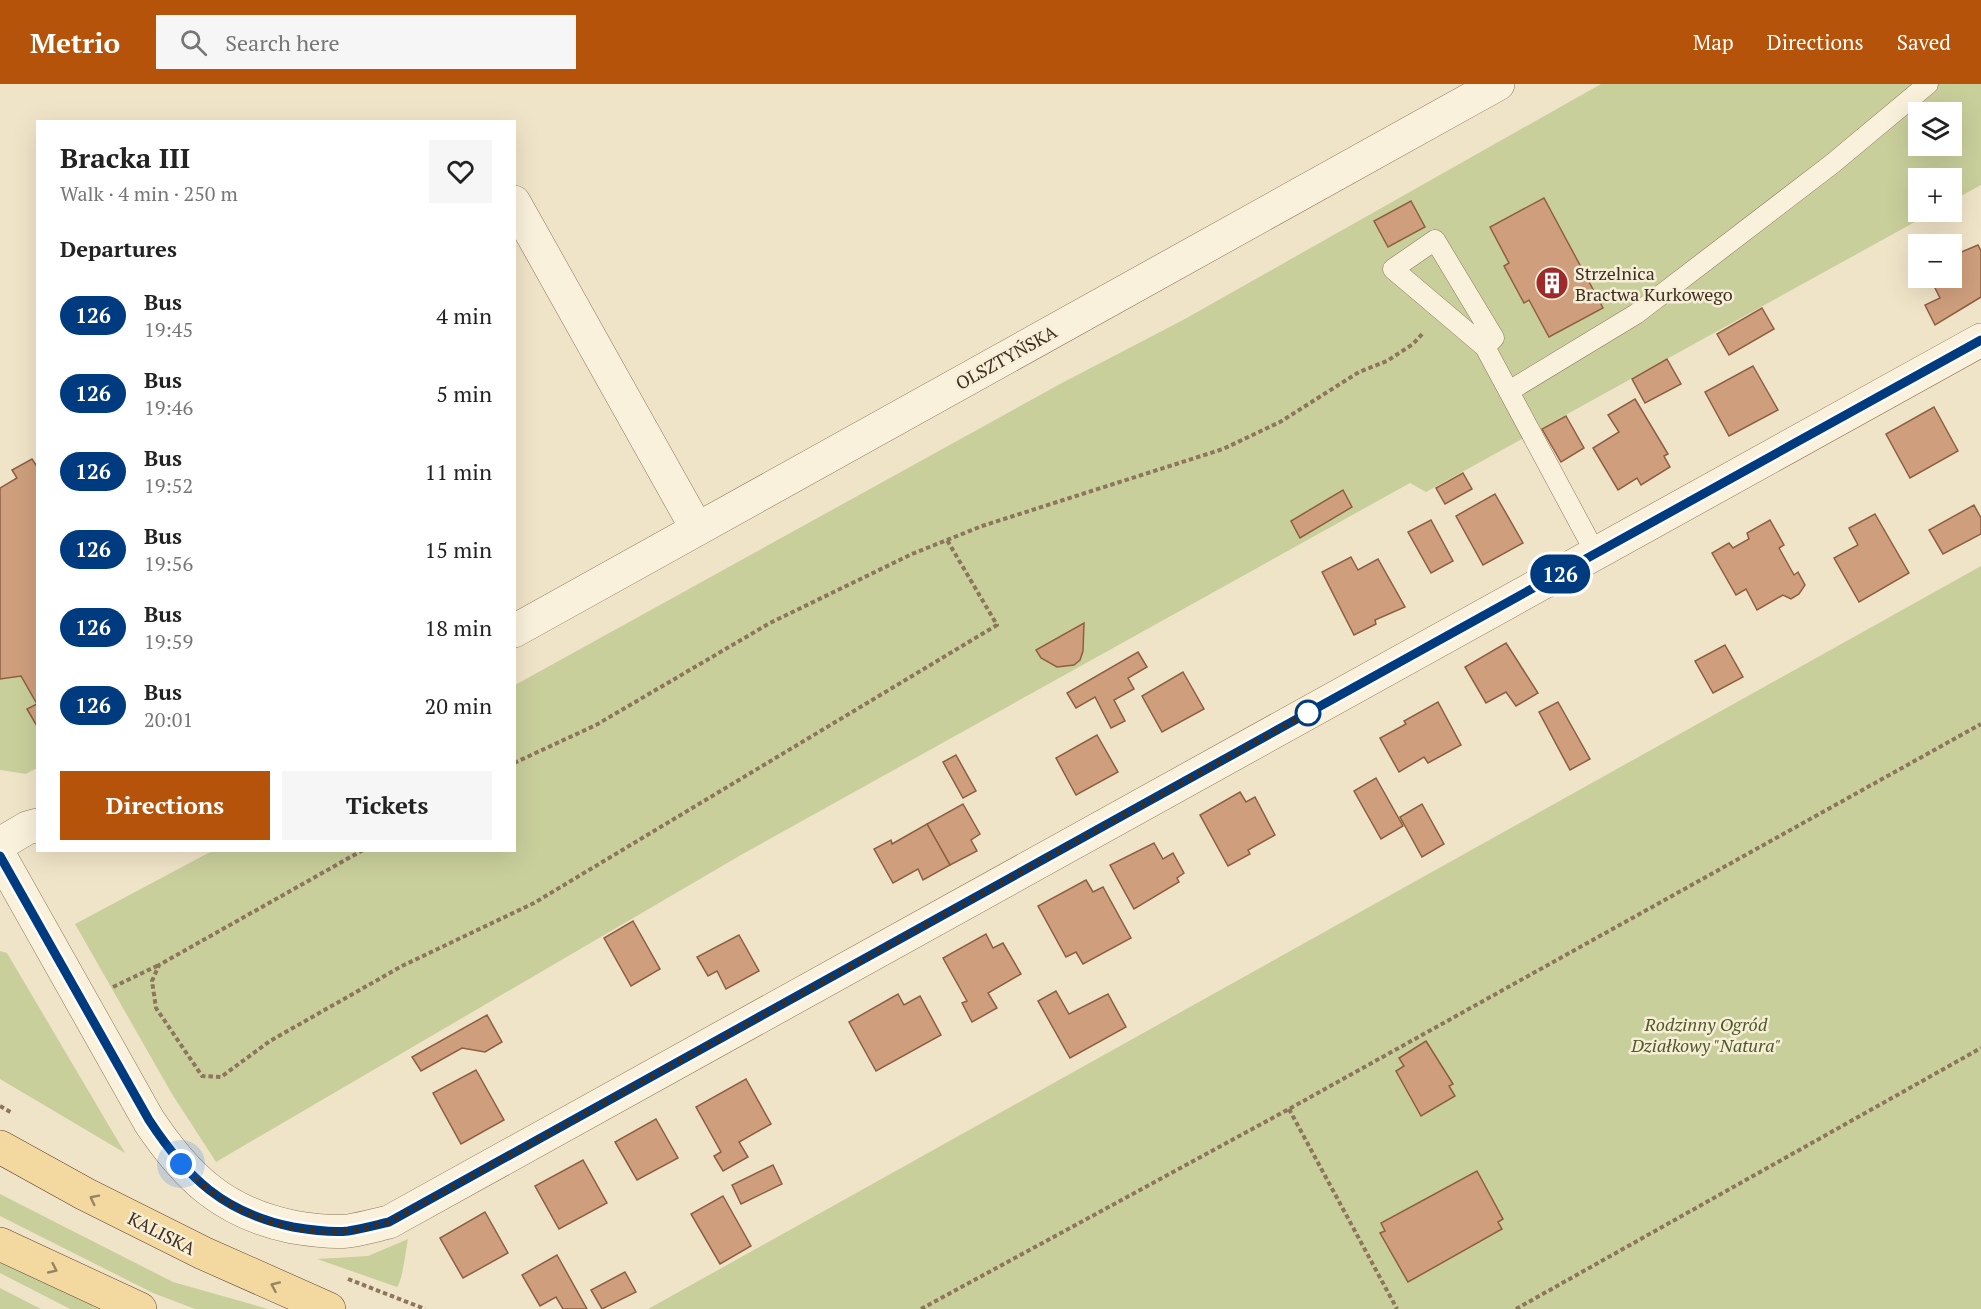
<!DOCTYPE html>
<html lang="en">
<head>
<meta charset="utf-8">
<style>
  :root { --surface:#fff; --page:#f6f6f6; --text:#222; --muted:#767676; --accent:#b45309 }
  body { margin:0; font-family:"PT Serif",serif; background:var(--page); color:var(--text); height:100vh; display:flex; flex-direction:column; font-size:22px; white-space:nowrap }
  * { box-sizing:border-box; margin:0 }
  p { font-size:20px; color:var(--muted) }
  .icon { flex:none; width:33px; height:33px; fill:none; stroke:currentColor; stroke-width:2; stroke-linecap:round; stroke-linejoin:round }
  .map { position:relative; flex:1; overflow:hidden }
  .drawer { position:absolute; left:36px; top:36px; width:480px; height:732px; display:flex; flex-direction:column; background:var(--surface); border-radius:0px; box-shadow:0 6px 24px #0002 }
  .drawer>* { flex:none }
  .badge { padding:0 12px; border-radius:20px; font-size:21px; line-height:39px }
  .fabs { position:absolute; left:1908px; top:18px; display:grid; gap:12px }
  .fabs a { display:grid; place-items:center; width:54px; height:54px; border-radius:0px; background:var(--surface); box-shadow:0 6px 24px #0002; font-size:30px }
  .you { position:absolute; width:30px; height:30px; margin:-15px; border:4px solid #fff; border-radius:50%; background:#1a73e8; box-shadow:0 0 0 9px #1a73e833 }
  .map>.badge { position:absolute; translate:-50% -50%; box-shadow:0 0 0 3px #fff }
  h2 { padding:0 24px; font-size:22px; line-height:54px }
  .round { display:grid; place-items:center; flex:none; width:63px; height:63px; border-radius:0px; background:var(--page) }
  .head { display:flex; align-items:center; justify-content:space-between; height:102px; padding:0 24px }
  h1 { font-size:28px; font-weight:700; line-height:45px }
  .button { display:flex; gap:12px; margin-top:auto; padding:12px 24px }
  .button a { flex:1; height:69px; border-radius:0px; background:var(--accent); color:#fff; font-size:24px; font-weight:700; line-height:69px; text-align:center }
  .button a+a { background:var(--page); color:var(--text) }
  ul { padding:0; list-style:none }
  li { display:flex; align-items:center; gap:18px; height:78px; padding:0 24px }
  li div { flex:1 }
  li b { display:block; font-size:22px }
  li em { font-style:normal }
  li .badge { min-width:66px; font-weight:700; text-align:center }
  header { display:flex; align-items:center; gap:36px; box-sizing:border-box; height:84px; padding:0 30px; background:var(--accent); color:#fff }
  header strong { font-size:28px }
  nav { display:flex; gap:33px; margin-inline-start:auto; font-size:21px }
  .search { width:420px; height:54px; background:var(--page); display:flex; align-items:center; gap:15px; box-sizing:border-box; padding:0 21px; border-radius:0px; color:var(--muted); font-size:22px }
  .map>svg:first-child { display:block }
  .green { fill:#c9cf9b; fill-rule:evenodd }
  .building { fill:#cf9f7d; stroke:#8d5f41; stroke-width:1.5 }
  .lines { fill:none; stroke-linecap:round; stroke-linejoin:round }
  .lane-casing { stroke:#8d765c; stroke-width:21 }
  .street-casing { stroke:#8d765c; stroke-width:34 }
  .primary-casing { stroke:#5b4430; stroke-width:34 }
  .path { stroke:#8d765c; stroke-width:4; stroke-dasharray:4.5 3; stroke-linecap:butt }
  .lane { stroke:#faf1dc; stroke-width:20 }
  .street { stroke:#faf1dc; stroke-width:33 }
  .primary { stroke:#f3d9a0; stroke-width:33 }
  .oneway { stroke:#988460 }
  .line-casing { stroke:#fff; stroke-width:14 }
  .line { stroke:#003b80; stroke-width:9 }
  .walk { stroke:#3d2e20; stroke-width:6; stroke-dasharray:0 10.8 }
  .stop-dot { fill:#fff; stroke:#003b80; stroke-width:3 }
  .labels { text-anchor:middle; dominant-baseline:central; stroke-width:5; stroke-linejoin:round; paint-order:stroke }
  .poi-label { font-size:18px; fill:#3d2e20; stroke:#f7eed8; text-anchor:start }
  .street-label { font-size:18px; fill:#3d2e20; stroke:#f7eed8 }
  .park-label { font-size:18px; font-style:italic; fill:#4d5a26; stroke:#f7eed8 }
</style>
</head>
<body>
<header>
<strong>Metrio</strong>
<div class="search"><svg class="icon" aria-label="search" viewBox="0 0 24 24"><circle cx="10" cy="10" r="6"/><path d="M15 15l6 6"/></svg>Search here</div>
<nav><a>Map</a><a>Directions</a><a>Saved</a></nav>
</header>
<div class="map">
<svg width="1981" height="1225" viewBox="0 0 1981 1225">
  <rect width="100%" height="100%" fill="#f0e4c8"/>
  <!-- green -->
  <g class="green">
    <path d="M1601,0H1981V101L1952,117V94H1918V128H1933L1426,408L1410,399L741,771L216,1078L172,1010L75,840L212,767L514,766L515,601L1060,300L1183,236ZM1918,28H1952V62H1918Z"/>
    <polygon points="1981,482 1981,1225 648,1225"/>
    <polygon points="21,592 37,620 27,625 37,644 37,684 26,690 0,686 0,595"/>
    <polygon points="0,867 7,869 125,1069 0,995"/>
    <polygon points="0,1110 173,1198 268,1225 195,1225 153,1209 0,1132"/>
    <path d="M408,1155C406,1165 402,1199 397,1203L317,1175L368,1172Z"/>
    <polygon points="0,1173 99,1225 70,1225 0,1189"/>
    <polygon points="0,1204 41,1225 0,1225"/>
  </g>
  <!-- building -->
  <g class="building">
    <polygon points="1544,114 1603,224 1549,253 1529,216 1524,219 1504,182 1509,179 1490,143"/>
    <polygon points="1411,117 1425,143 1388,163 1374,137"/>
    <polygon points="1978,161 1981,167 1981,213 1935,241 1925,221 1940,214 1930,194 1952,194 1952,172"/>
    <polygon points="1762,224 1774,245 1729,271 1717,250"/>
    <polygon points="1667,275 1681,300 1645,319 1632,295"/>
    <polygon points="1753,282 1778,326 1729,352 1705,308"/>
    <polygon points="1635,315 1668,370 1664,372 1670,383 1641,401 1637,394 1618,406 1593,364 1619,348 1608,331"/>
    <polygon points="1934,323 1958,367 1910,394 1886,350"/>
    <polygon points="1566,332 1584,364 1561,378 1542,345"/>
    <polygon points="32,375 38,384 38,644 27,625 37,620 21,592 0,595 0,404 17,394 12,386"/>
    <polygon points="1463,389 1472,405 1445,420 1436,404"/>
    <polygon points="1343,406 1352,423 1300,454 1291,437"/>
    <polygon points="1495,410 1523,459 1483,481 1456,432"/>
    <polygon points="1974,421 1981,434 1981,450 1943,470 1929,446"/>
    <polygon points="1875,430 1909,489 1859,518 1834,474 1858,461 1849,444"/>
    <polygon points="1431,436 1453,477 1431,489 1408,448"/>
    <polygon points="1770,436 1784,461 1779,464 1794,491 1798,488 1805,501 1799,510 1791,515 1783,511 1757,526 1746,505 1736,511 1712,469 1729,459 1733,464 1749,455 1747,449"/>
    <polygon points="1351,473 1358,486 1378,475 1405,523 1375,536 1376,540 1354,551 1322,488"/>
    <polygon points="1084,539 1083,567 1080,576 1074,581 1057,583 1041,574 1036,566"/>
    <polygon points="1506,559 1538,609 1516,622 1506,608 1486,619 1465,583"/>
    <polygon points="1725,561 1743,593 1713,609 1695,577"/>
    <polygon points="1138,568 1147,583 1128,594 1134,605 1114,616 1125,637 1111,644 1095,613 1076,624 1067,609"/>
    <polygon points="1183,588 1204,625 1162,648 1142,612"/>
    <polygon points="1438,618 1461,661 1428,679 1424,673 1399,688 1380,654 1406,640 1404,637"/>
    <polygon points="1558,618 1590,675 1570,686 1539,628"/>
    <polygon points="1097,651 1118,688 1076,711 1056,674"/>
    <polygon points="956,671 976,707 963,714 943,678"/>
    <polygon points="1376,694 1403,742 1381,755 1354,707"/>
    <polygon points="1240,708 1246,718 1255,713 1275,751 1248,766 1250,770 1228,782 1200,731"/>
    <polygon points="963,720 980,750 971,756 977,767 950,781 927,740"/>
    <polygon points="1422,720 1444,760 1422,773 1400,733"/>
    <polygon points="927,740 950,781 923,796 918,785 893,799 874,765 891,756 892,760"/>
    <polygon points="1154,759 1163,775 1173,769 1184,789 1177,794 1179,798 1134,825 1110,781"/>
    <polygon points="1086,796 1093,808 1103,803 1131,854 1083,880 1076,868 1066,873 1038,822"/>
    <polygon points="633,837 660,885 631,902 604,854"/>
    <polygon points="986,850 993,864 1003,859 1021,890 988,909 997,924 972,938 962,919 967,917 943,874"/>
    <polygon points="739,851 759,887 726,905 717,887 708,892 697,873"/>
    <polygon points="1056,907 1069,930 1108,910 1126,943 1070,974 1038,917"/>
    <polygon points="898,910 904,921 920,912 941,951 876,987 849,938"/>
    <polygon points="487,931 502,958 485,968 462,964 421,987 412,973"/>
    <polygon points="1426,957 1453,1000 1449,1002 1455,1012 1421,1032 1396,987 1404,982 1399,974"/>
    <polygon points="476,986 504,1036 461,1060 433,1009"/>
    <polygon points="746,995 771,1040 739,1058 748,1073 723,1087 714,1072 721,1068 696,1023"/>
    <polygon points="656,1035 678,1074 637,1096 615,1058"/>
    <polygon points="583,1076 607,1119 559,1145 535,1102"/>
    <polygon points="773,1081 782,1100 741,1120 732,1101"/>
    <polygon points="1477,1087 1503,1135 1498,1138 1502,1145 1408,1198 1380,1149 1385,1147 1381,1139"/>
    <polygon points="723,1112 751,1162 720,1180 691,1130"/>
    <polygon points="485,1128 508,1169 463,1194 440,1154"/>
    <polygon points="557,1171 587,1225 563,1225 556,1213 540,1222 522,1191"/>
    <polygon points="625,1188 636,1208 602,1225 591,1206"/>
  </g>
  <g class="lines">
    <!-- lane casing -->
    <g class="lane-casing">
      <g id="lane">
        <polyline points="1485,263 1494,254 1435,156 1393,185 1485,263 1596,470"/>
        <polyline points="1509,307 1636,230 1832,80 1928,0"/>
      </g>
    </g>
    <!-- street casing -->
    <g class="street-casing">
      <g id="street">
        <polyline points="514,118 697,445"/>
        <polyline points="514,547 1498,0"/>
        <polyline points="0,760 27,744 38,741"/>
        <path d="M0,772L149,1037C187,1094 224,1129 293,1143C311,1146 331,1149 348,1147C362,1145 376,1141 389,1138L1981,256"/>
      </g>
    </g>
    <!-- primary casing -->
    <g class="primary-casing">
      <g id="primary">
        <polyline points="0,1063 85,1110 203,1169 329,1225"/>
        <polyline points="0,1160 140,1225"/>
      </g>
    </g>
    <!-- path -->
    <g class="path">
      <polyline points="514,679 596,641 770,539 912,470 982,442 1223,365 1280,338 1359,288 1387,277 1413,260 1424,248"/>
      <polyline points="363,766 159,881 152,897 156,924 202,992 221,993 270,957 402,882 534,819 997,541 947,456"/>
      <polyline points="113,903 159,881"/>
      <polyline points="0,1022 12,1029"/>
      <polyline points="1289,1025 1397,1225"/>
      <polyline points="348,1195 425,1225"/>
      <polyline points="921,1225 1289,1025 1981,640"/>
      <polyline points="1516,1225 1981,964"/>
    </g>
    <!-- lane -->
    <use href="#lane" class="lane"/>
    <!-- street -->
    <use href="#street" class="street"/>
    <!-- primary -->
    <use href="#primary" class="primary"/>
  </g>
  <!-- one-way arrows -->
  <defs><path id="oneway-chevron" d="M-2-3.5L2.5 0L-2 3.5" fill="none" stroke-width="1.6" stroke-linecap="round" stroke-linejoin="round" transform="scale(1.5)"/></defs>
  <g class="oneway">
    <use href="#oneway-chevron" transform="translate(94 1115) rotate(-153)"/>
    <use href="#oneway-chevron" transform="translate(53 1185) rotate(25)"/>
    <use href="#oneway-chevron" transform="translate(275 1202) rotate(-156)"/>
  </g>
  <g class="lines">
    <!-- line casing -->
    <g class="line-casing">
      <path id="line" d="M0,772L149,1036C187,1094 224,1129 293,1143C311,1146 331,1149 348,1147C362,1145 376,1141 389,1138L1981,256"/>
    </g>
    <!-- line -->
    <use href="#line" class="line"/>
    <!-- walk -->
    <path class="walk" d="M181,1080C221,1126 286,1153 348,1147C362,1146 376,1141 389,1138L1308,629"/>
  </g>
  <!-- icons -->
  <defs>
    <g id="building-disc" transform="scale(1.725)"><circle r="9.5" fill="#9e2a2b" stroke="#f7eed8"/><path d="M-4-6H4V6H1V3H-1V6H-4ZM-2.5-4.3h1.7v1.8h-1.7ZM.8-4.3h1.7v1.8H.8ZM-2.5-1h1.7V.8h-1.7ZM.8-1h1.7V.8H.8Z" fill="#fff"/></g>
  </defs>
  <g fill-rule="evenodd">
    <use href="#building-disc" x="1552" y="199"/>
  </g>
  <!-- markers -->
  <circle class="stop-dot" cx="1308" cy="629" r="12"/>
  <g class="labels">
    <!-- poi labels -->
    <g class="poi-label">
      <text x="1575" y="189">Strzelnica<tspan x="1575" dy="21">Bractwa Kurkowego</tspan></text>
    </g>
    <!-- street labels -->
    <g class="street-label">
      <text transform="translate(1006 273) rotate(-29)">OLSZTYŃSKA</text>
      <text transform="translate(162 1149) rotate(27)">KALISKA</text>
    </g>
    <!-- park labels -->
    <g class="park-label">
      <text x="1706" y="940">Rodzinny Ogród<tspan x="1706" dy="21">Działkowy "Natura"</tspan></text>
    </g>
  </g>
</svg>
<div class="fabs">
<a><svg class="icon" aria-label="layers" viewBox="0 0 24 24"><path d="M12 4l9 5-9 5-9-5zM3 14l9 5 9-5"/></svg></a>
<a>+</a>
<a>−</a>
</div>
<div class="you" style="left:181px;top:1080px"></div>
<b class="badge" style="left:1560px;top:490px;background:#003b80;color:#fff">126</b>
<section class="drawer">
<div class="head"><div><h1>Bracka III</h1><p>Walk · 4 min · 250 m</p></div><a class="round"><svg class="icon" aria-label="heart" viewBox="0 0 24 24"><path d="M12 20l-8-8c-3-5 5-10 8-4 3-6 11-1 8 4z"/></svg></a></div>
<h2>Departures</h2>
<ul>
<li><span class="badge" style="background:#003b80;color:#fff">126</span><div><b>Bus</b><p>19:45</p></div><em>4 min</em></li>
<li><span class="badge" style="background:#003b80;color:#fff">126</span><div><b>Bus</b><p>19:46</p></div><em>5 min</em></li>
<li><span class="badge" style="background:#003b80;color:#fff">126</span><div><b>Bus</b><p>19:52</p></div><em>11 min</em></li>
<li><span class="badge" style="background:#003b80;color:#fff">126</span><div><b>Bus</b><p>19:56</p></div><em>15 min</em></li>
<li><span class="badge" style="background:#003b80;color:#fff">126</span><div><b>Bus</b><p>19:59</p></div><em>18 min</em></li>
<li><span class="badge" style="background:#003b80;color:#fff">126</span><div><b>Bus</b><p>20:01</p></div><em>20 min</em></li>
</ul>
<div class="button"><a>Directions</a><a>Tickets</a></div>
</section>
</div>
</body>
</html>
